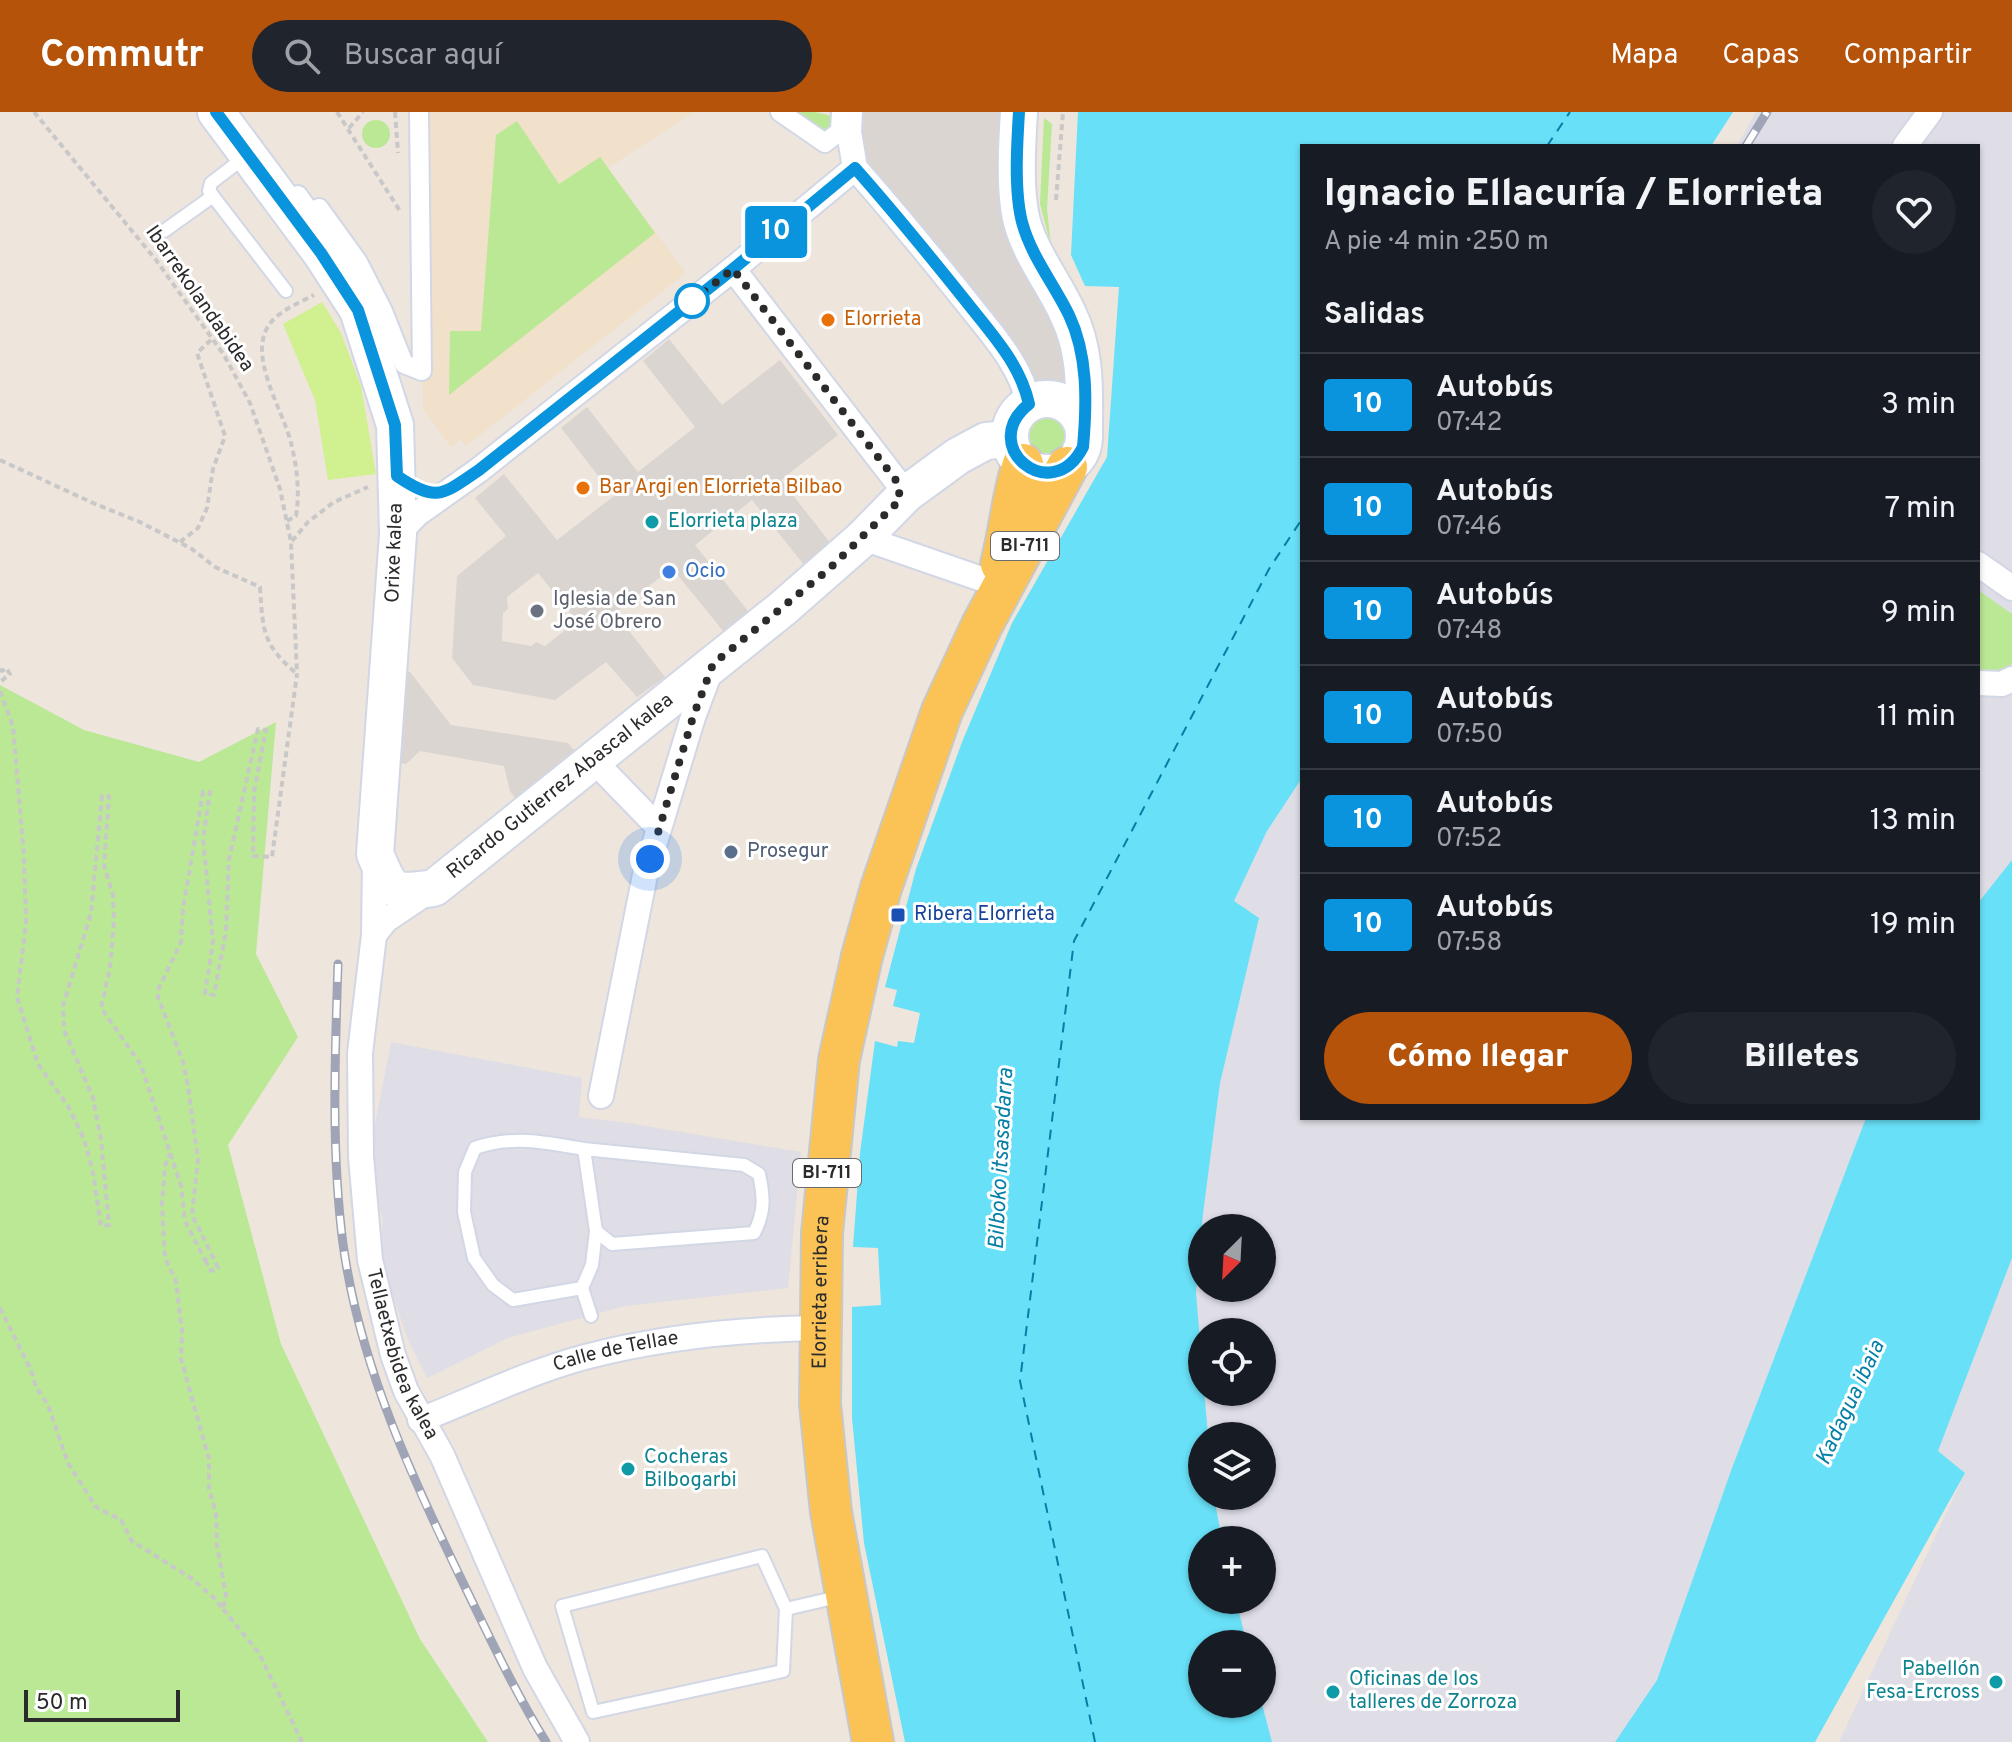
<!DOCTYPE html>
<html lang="es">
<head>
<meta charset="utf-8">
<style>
  :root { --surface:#171b24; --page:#20242c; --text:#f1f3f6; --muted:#9ea1a6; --line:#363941; --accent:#b45309 }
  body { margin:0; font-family:Overpass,sans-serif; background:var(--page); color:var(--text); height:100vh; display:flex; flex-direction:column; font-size:30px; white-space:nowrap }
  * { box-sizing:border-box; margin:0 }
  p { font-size:26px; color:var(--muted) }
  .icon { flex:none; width:44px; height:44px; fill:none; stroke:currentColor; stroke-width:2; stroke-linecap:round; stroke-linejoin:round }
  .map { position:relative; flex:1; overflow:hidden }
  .side { position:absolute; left:1300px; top:32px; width:680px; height:976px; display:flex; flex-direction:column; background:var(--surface); border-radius:0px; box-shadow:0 2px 6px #0004 }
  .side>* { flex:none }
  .badge { padding:0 16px; border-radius:6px; font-size:28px; line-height:52px }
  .needle { width:52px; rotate:204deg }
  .fabs { position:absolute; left:1188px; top:1102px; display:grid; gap:16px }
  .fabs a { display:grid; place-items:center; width:88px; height:88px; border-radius:50%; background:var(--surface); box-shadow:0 2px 6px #0004; font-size:40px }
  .scale { position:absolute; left:24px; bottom:20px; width:156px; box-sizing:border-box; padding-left:8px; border:4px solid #2b2b2b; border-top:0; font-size:22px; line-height:28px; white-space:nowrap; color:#2b2b2b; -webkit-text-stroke:6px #fff; paint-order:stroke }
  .you { position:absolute; width:40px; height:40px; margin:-20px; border:6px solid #fff; border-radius:50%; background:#1a73e8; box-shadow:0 0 0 12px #1a73e833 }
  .map>.badge { position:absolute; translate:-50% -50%; box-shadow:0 0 0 4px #fff }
  h2 { padding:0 24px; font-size:30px; line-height:72px }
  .round { display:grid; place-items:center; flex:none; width:84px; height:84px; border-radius:42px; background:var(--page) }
  .overview { display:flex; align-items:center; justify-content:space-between; height:136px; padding:0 24px }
  h1 { font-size:38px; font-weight:800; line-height:60px }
  .primary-button { display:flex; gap:16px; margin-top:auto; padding:16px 24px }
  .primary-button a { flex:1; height:92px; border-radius:48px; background:var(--accent); color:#fff; font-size:32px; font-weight:800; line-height:92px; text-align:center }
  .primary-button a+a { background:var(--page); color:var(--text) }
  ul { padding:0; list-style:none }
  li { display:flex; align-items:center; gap:24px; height:104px; padding:0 24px; border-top:2px solid var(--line) }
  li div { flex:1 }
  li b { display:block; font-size:30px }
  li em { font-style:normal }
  li .badge { min-width:88px; font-weight:700; text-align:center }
  header { display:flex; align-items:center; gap:48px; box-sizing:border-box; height:112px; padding:0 40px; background:var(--accent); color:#fff }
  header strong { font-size:38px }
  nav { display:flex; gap:44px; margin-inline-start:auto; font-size:28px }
  .search { width:560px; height:72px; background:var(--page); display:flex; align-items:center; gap:20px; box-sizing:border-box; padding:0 28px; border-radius:44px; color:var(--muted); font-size:30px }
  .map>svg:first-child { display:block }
  .industrial { fill:#dfdde6; fill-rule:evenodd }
  .education { fill:#f1e1cb }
  .green { fill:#bae895 }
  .pitch { fill:#d1f090 }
  .plaza { fill:#dad5d0; fill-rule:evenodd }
  .water { fill:#68e0f7 }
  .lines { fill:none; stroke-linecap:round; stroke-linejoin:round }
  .ferry { stroke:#047fa7; stroke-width:2; stroke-dasharray:10 8; stroke-linecap:butt }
  .service-casing { stroke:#d2d7e5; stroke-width:16 }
  .pedestrian-casing { stroke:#d2d7e5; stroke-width:22 }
  .minor-casing { stroke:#d2d7e5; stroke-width:28 }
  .secondary-casing { stroke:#d2d7e5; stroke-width:40 }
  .primary-casing { stroke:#c8c8c8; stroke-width:44 }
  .path { stroke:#c8c8c8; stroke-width:4; stroke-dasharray:6 4; stroke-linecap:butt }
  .service { stroke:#fff; stroke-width:12 }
  .pedestrian { stroke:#fff; stroke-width:18 }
  .minor { stroke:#fff; stroke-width:24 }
  .secondary { stroke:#fff; stroke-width:36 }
  .primary { stroke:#fbc355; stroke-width:40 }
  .rail-casing { stroke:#9fa5b7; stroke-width:9 }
  .rail { stroke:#fff; stroke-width:6; stroke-dasharray:18; stroke-linecap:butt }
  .path-bridge { stroke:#c8c8c8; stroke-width:4; stroke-dasharray:6 4; stroke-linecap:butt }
  .line-casing { stroke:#fff; stroke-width:18 }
  .line { stroke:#0994dd; stroke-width:12 }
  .walk { stroke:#2b2b2b; stroke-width:8; stroke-dasharray:0 14.4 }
  .stop-dot { fill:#fff; stroke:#0994dd; stroke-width:4 }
  .food-dot { fill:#e8710a; stroke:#fff; stroke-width:3 }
  .culture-dot { fill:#0f9aa8; stroke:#fff; stroke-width:3 }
  .shop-dot { fill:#3f7fe0; stroke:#fff; stroke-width:3 }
  .worship-dot { fill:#6b7280; stroke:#fff; stroke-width:3 }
  .service-dot { fill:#5c6f8a; stroke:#fff; stroke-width:3 }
  .transit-dot { fill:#1a4fb4; stroke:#fff; stroke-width:3 }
  .labels { text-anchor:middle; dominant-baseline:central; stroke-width:6; stroke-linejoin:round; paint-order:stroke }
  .shield { fill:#fff; stroke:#6b6b6b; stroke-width:2 }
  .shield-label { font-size:18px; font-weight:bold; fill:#2b2b2b }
  .street-label { font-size:20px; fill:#2b2b2b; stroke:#fff }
  .food-label { font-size:20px; fill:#c56008; stroke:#fff; text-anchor:start }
  .culture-label { font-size:20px; fill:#0d838f; stroke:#fff; text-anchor:start }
  .shop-label { font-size:20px; fill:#366cbe; stroke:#fff; text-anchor:start }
  .worship-label { font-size:20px; fill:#5b616d; stroke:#fff; text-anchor:start }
  .service-label { font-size:20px; fill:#4e5e75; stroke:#fff; text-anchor:start }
  .transit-label { font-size:20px; fill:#164399; stroke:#fff; text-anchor:start }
  .water-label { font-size:22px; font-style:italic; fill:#047fa7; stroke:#fff }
</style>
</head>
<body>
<header>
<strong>Commutr</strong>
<div class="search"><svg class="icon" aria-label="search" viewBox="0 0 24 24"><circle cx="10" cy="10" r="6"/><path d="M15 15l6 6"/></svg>Buscar aquí</div>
<nav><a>Mapa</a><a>Capas</a><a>Compartir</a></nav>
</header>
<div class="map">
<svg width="2012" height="1630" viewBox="0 0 2012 1630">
  <rect width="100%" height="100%" fill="#eee5dd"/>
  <!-- industrial -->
  <g class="industrial">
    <polygon points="1756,0 2012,0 2012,748 1978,791 1978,34 1737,34"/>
    <path d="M1302,666V1006H1866L1732,1356L1657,1568L1615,1630H1272L1262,1592V1532H1247L1236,1488H1262V1428H1222L1214,1384H1262V1324H1208L1203,1280H1262V1220H1202V1273L1196,1181L1203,1102L1220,971L1233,789L1267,719ZM1202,1116H1262V1176H1202Z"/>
    <polygon points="391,930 582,966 579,1005 628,1011 801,1040 788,1176 625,1194 508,1226 427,1266 408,1228 380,1145 383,1106 373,1083 372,1028"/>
    <polygon points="2012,1146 2012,1630 1839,1630 1965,1361 1938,1339"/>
  </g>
  <!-- education -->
  <polygon class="education" points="419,0 694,0 608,56 686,161 466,334 461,328 451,335 423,297"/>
  <!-- green -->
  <g class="green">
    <polygon points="780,0 815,0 832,4 825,31"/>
    <polygon points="1044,6 1052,12 1047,97 1051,134 1040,92"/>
    <circle cx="376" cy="22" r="14"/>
    <polygon points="517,9 559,72 600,45 655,121 449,283 450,219 481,219 496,23"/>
    <circle cx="1046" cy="324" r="20"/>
    <polygon points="1978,478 2012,502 2012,552 1994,560 1978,559"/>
    <polygon points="0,573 84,618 199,650 276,610 256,842 298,925 228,1033 281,1232 420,1527 488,1630 0,1630"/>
  </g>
  <!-- pitch -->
  <polygon class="pitch" points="322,190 341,221 361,274 376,362 328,368 315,288 283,212"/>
  <!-- plaza -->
  <g class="plaza">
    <polygon points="857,0 1007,0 1072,281 1040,277 1021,242 869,51 856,29"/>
    <path d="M669,227L722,293L780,248L838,323L781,368L832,433L805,454L752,388L695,433L748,499L723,519L672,456L615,501L665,565L637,585L606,550L555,588L473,573L452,546L457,464L506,424L475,386L504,362L557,428L614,384L561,316L587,295L638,360L695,315L643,249ZM538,461L577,509L545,534L536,530L531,534L502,529L503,501L508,497L507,485Z"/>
    <polygon points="406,560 410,560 451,613 568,631 574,638 516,687 510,679 504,654 420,639 406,652 401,651"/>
  </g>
  <!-- water -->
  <g class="water">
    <polygon points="1078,0 1733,0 1711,34 1302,34 1302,666 1267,719 1234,789 1259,806 1220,971 1203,1102 1196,1181 1208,1324 1202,1324 1202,1384 1214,1384 1222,1428 1202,1428 1202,1488 1236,1488 1247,1532 1202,1532 1202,1592 1262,1592 1272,1630 905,1630 864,1431 852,1306 852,1195 881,1193 878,1136 853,1135 860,1041 875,929 897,935 898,929 914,931 920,901 893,894 897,878 885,875 916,757 962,630 1012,511 1107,345 1119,175 1085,174 1071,143"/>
    <polygon points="2012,748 2012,1146 1938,1339 1965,1361 1815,1630 1615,1630 1657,1568 1732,1356 1866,1006 1978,1006 1978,791"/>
  </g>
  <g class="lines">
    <!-- ferry -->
    <g class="ferry">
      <polyline points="1547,34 1570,0"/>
      <polyline points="1095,1630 1020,1269 1074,829 1269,457 1302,407"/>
    </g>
    <!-- service casing -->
    <g class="service-casing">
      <g id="service">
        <polyline points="245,45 211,71 209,79 286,179"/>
        <polyline points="164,119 213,84"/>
        <path d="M584,1037L744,1053L759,1062C764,1085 765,1100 754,1121L612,1132L596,1119L584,1037C546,1030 512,1023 475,1036L465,1060L464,1100L474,1146L493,1173L513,1188L582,1176L591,1204"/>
        <polyline points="582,1176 592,1153 596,1119"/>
        <polyline points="786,1497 783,1559 593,1600 562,1494 762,1444 786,1497 842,1484"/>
      </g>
    </g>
    <!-- pedestrian casing -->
    <g class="pedestrian-casing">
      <g id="pedestrian">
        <polyline points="780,0 825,31 840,19 841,0"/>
        <polyline points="298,83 310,100 319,96 358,150 383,199 404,252 422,259 419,0"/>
      </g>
    </g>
    <!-- minor casing -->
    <g class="minor-casing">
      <g id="minor">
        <polyline points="850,0 849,20 855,56"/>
        <polyline points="1905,34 1930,0"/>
        <path d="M855,56C893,99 929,143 965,188C990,220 1020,251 1029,292"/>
        <polyline points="733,157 898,371 900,388"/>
        <polyline points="398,422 417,402 479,358 733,157 855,56"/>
        <polyline points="863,426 996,472"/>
        <polyline points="1978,452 2012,476"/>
        <polyline points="1978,571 2002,572 2012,567"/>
        <polyline points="593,648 658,715"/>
        <path id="s1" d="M375,751L374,823L360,941L361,1045L370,1148L393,1243L406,1279L442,1343L535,1556L577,1630"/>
        <polyline points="374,823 386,808 429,779"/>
        <polyline points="601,984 645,763 693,605 711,557"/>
        <path id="s2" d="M420,1308C474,1287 529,1260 585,1245C661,1225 742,1217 821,1216"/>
      </g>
    </g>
    <!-- secondary casing -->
    <g class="secondary-casing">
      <g id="secondary">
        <path id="s3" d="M216,0L321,141L358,198L395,313L398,422L375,742C392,781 391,782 434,776L782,497L863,426L906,382L958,344L986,329L1010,327"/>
        <path d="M1019,0C1017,32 1014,79 1022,110C1031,143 1054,171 1068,202C1087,241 1084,280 1084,322"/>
        <circle cx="1047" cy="324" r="37"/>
      </g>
    </g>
    <!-- primary casing -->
    <g class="primary-casing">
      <g id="primary">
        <path d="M1001,452C1010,419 1012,384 1023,352"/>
        <path id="s4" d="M873,1630L831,1400L820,1292L822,1121L839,948L862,844L881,776L942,599L982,513L1067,355"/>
      </g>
    </g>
    <!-- path -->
    <g class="path">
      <polyline points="34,0 156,148 224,243 250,291 280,377 291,430 297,562"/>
      <polyline points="337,0 400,99"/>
      <polyline points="395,0 398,41"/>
      <polyline points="349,16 363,0"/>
      <polyline points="1056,88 1063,0"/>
      <path d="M0,348L93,391L140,410L192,437L215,455L260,475C263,519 262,532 297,562"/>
      <path d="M287,409L296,404C300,380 297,355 291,331C283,297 244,240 272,209C283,197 301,190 314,183"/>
      <polyline points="292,429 308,410 334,390 368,375"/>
      <polyline points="180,430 198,416 207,396 213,357 225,324 197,241 213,226"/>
      <polyline points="0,557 2,559 6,556 10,562 0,570"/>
      <polyline points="205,1148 211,1159 218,1156 213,1145"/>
      <polyline points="0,1196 31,1258 36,1275 48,1293 68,1351 96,1395 121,1408 132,1429 191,1466 213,1485 223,1497 226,1483 217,1433 216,1401 209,1377 209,1347 181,1247 182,1219 176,1169 165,1146 162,1093 165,1054 170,1041"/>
      <polyline points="223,1497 259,1541 302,1630"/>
    </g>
    <!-- service -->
    <use href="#service" class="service"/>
    <!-- pedestrian -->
    <use href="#pedestrian" class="pedestrian"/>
    <!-- minor -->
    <use href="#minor" class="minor"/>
    <!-- secondary -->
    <use href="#secondary" class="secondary"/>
    <!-- primary -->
    <use href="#primary" class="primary"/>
    <!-- rail casing -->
    <g class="rail-casing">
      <g id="rail">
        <polyline points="1746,34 1767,0"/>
        <path d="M338,852C335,945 331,1039 343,1132C360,1255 413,1368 467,1479C492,1530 516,1582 546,1630"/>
      </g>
    </g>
    <!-- rail -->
    <use href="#rail" class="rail"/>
    <!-- path-bridge -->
    <polyline class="path-bridge" points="0,579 13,614 24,744 26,811 17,885 38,952 68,994 84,1027 93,1061 101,1114 109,1113 101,1028 93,986 64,918 63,894 91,801 102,684 109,684 104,754 113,783 114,809 110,856 101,896 141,953 181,1074 185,1109 205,1148 213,1145 192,1103 198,1048 188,974 183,950 158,885 158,878 181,830 183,796 203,680 210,680 203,727 213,829 205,882 214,883 226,819 229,747 258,617 266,618 254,680 253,744 272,745 297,562"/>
  </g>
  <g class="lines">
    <!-- line casing -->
    <g class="line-casing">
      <path id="line" d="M216,0L321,141L358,198L395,313L397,364C437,391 442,383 479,358L733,157L855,56C893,99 929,143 965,188C990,220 1020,251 1029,292C976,334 1052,396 1083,335C1087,290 1088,243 1069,203C1054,172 1031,144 1022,110C1014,79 1017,32 1019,0"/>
    </g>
    <!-- line -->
    <use href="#line" class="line"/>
    <!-- walk -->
    <polyline class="walk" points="650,747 693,605 713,552 829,457 900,388 898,371 733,157 692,189"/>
  </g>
  <!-- markers -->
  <circle class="stop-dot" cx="692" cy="189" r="16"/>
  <g class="food-dot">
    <circle cx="828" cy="208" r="8"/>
    <circle cx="583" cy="376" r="8"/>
  </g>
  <g class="culture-dot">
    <circle cx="652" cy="410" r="8"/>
    <circle cx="628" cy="1357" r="8"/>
    <circle cx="1996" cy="1570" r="8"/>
    <circle cx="1333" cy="1580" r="8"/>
  </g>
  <circle class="shop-dot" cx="669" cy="460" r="8"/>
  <circle class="worship-dot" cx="537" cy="499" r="8"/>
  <circle class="service-dot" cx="731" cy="740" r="8"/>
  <rect class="transit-dot" x="890" y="795" width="16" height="16" rx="4"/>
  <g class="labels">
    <!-- shield labels -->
    <g class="shield">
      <rect x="991" y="420" width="68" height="28" rx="6"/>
      <rect x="793" y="1047" width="68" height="28" rx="6"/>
    </g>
    <g class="shield-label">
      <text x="1025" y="434">BI-711</text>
      <text x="827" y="1061">BI-711</text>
    </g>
    <!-- street labels -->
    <g class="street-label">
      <text transform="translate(199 187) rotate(55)">Ibarrekolandabidea</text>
      <text transform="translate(395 441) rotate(-88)">Orixe kalea</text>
      <text stroke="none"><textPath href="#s3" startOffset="1036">Ricardo Gutierrez Abascal kalea</textPath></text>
      <text stroke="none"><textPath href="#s4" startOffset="454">Elorrieta erribera</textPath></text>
      <text stroke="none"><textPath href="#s1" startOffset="498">Tellaetxebidea kalea</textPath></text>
      <text stroke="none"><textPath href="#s2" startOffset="208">Calle de Tellae</textPath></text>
    </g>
    <!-- food labels -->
    <g class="food-label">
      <text x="844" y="208">Elorrieta</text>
      <text x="599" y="376">Bar Argi en Elorrieta Bilbao</text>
    </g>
    <!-- culture labels -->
    <g class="culture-label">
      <text x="668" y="410">Elorrieta plaza</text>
      <text x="644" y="1346">Cocheras<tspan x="644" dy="23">Bilbogarbi</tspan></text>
      <text x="1980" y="1558" text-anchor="end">Pabellón<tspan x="1980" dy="23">Fesa-Ercross</tspan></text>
      <text x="1349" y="1568">Oficinas de los<tspan x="1349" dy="23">talleres de Zorroza</tspan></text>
    </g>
    <!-- shop labels -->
    <g class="shop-label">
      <text x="685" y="460">Ocio</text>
    </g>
    <!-- worship labels -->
    <g class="worship-label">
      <text x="553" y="488">Iglesia de San<tspan x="553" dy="23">José Obrero</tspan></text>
    </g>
    <!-- service labels -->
    <g class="service-label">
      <text x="747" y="740">Prosegur</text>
    </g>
    <!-- transit labels -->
    <g class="transit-label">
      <text x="914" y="803">Ribera Elorrieta</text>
    </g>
    <!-- water labels -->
    <g class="water-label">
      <text transform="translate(1002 1047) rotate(-87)">Bilboko itsasadarra</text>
      <text transform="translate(1851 1291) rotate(-65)">Kadagua ibaia</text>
    </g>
  </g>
</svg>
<div class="fabs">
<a><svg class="needle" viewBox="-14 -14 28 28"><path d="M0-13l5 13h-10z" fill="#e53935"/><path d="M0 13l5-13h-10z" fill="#9ea1a6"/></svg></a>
<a><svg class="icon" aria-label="locate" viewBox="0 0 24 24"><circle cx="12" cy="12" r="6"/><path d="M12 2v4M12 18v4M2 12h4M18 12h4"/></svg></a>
<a><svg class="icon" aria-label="layers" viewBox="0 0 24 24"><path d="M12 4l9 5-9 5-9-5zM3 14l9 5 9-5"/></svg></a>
<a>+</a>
<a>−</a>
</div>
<div class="scale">50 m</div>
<div class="you" style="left:650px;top:747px"></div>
<b class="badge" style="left:776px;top:120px;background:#0994dd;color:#fff">10</b>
<section class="side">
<div class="overview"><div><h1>Ignacio Ellacuría / Elorrieta</h1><p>A pie · 4 min · 250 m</p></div><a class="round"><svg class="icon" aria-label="heart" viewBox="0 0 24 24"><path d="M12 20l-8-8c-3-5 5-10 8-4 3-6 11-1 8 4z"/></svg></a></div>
<h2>Salidas</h2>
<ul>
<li><span class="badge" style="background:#0994dd;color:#fff">10</span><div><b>Autobús</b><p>07:42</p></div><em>3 min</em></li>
<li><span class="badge" style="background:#0994dd;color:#fff">10</span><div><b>Autobús</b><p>07:46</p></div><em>7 min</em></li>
<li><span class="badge" style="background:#0994dd;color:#fff">10</span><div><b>Autobús</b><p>07:48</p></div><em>9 min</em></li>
<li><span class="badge" style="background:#0994dd;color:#fff">10</span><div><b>Autobús</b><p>07:50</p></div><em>11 min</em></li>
<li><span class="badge" style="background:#0994dd;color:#fff">10</span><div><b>Autobús</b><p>07:52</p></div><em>13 min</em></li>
<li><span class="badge" style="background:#0994dd;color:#fff">10</span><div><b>Autobús</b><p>07:58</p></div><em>19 min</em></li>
</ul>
<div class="primary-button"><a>Cómo llegar</a><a>Billetes</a></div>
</section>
</div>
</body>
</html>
